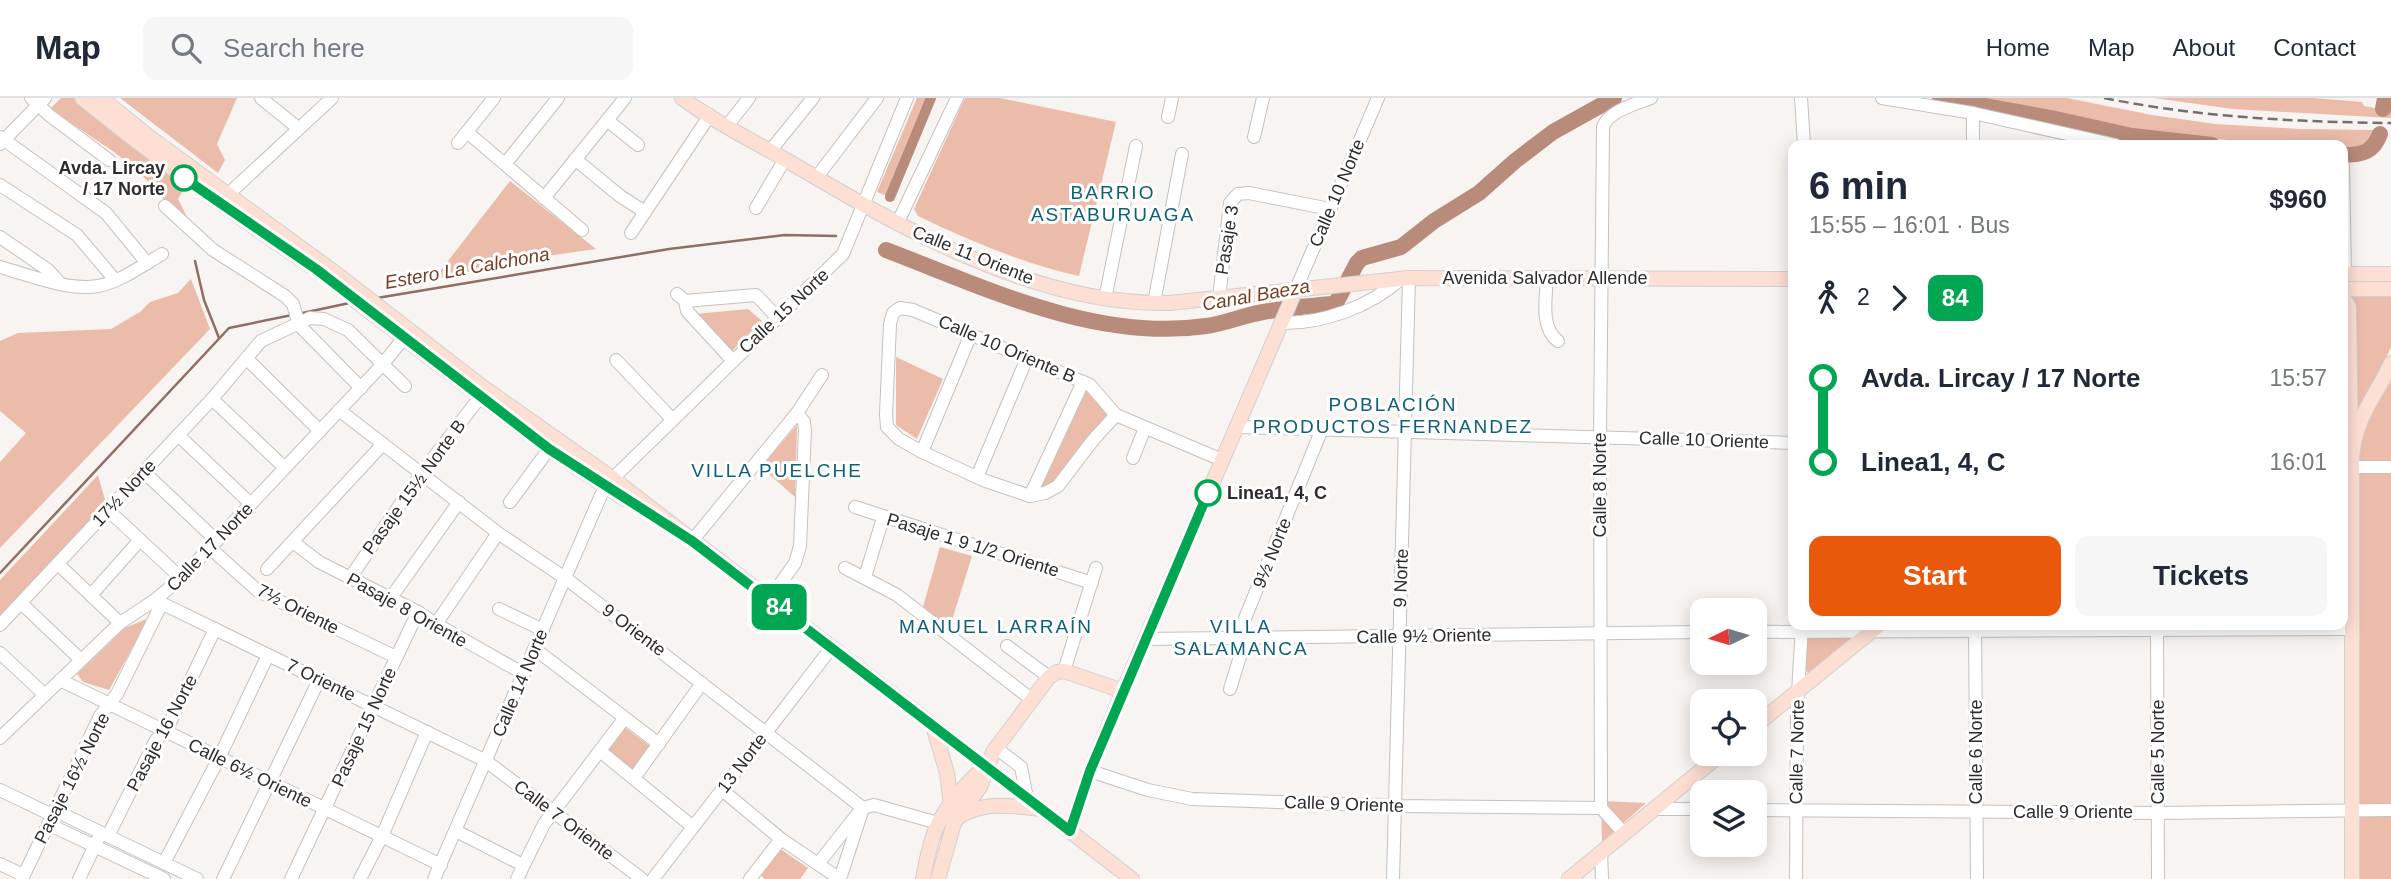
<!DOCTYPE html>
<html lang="en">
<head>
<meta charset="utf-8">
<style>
  :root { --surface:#fff; --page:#f6f6f7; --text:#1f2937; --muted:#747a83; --line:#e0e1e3; --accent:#ea580c }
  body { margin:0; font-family:Helvetica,sans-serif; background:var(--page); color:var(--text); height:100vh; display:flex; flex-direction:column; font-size:26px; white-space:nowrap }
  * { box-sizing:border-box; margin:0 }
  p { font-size:23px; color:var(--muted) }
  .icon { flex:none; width:38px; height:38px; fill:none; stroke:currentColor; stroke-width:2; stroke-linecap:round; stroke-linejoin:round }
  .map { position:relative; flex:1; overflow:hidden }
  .sheet { position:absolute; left:1788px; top:42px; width:560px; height:490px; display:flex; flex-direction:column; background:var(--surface); border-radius:14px; box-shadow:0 4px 18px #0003 }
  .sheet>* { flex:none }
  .badge { padding:0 14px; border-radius:10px; font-size:24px; line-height:46px }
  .needle { width:46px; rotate:265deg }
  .tools { position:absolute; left:1690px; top:500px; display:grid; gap:14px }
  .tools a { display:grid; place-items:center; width:77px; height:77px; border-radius:14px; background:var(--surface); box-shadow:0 4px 18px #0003; font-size:35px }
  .map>.badge { position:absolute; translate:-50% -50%; box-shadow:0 0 0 4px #fff }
  .legs { display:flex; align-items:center; gap:10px; height:77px; padding:0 21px; font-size:23px }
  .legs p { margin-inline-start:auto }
  .head { display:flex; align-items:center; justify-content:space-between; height:119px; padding:0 21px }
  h1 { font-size:38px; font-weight:700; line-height:52px }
  .button { display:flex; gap:14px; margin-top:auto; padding:14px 21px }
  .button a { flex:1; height:80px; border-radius:14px; background:var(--accent); color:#fff; font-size:28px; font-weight:700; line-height:80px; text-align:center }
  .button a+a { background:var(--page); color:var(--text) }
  ul { padding:0 21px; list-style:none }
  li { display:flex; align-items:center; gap:24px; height:84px; font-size:26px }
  li i { display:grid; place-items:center; width:10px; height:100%; margin:0 9px; background:currentColor }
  li i::after { content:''; width:18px; height:18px; margin:-9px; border:5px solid; border-radius:50%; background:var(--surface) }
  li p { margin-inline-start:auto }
  li:first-child i { background:linear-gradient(#0000 50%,currentColor 0) }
  li:last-child i { background:linear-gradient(currentColor 50%,#0000 0) }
  header { display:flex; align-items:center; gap:42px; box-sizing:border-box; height:98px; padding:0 35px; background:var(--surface); border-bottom:2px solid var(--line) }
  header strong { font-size:33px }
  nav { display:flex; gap:38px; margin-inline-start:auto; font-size:24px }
  .search { width:490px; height:63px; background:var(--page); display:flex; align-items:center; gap:18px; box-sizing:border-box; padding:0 24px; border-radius:14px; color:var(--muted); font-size:26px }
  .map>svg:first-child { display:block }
  .green { fill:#ebbcaa }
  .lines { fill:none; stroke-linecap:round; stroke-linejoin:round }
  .stream { stroke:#8f6e63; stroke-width:2.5 }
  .canal { stroke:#b88b7a; stroke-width:10 }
  .river { stroke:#b88b7a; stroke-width:16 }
  .minor-casing { stroke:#c5c1bf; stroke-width:14 }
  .major-casing { stroke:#d1d1d1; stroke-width:16 }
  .minor { stroke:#fff; stroke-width:12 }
  .major { stroke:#fedfd4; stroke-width:14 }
  .rail { stroke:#737070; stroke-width:2.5; stroke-dasharray:10 5; stroke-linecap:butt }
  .line-1-casing { stroke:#fff; stroke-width:16 }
  .line-1 { stroke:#00a651; stroke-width:10 }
  .stop-1-dot { fill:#fff; stroke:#00a651; stroke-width:3.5 }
  .labels { text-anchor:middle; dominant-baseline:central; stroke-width:6; stroke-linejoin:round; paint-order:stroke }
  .stop-label { font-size:18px; font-weight:bold; fill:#2e2c2c; stroke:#fff; text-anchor:end }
  .street-label { font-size:18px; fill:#2e2c2c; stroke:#fff }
  .neighbourhood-label { font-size:19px; letter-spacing:2px; fill:#0f6177; stroke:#fff }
  .water-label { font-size:19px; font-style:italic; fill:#783d25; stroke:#fff }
</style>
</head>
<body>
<header>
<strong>Map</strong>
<div class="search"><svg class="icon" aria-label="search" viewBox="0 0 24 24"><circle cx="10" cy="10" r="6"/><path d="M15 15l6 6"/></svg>Search here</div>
<nav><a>Home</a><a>Map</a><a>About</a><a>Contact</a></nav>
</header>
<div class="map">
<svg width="2391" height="781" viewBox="0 0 2391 781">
  <rect width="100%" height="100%" fill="#f8f4f2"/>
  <!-- green -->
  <g class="green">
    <polygon points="61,0 74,0 185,89 178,101 186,117 182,122 140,75 114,54 50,11"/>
    <polygon points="120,0 237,0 217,46 225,62 218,75"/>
    <polygon points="917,0 930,0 890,99 877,94"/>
    <path d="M965,0H1000L1116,24L1079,178C1022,165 970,143 918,118L914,111Z"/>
    <path d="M1968,0H2067L2152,17L2216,26L2299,31L2377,32C2372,50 2360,53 2343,51V47H2288L2156,36Z"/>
    <polygon points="2154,0 2314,0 2362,4 2364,8 2391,13 2391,20 2233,11"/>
    <polygon points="510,83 596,151 554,157 434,181"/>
    <polygon points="191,181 210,231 0,450 0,364 26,335 0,313 0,243 18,235 111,231 140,214 150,204 178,195"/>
    <polygon points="2391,198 2391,249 2382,270 2357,313 2352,199"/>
    <polygon points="748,211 762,223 729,256 695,216"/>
    <polygon points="896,259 943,281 917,341 896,327"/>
    <polygon points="2391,278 2391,365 2358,363 2364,325"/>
    <polygon points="1079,287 1091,293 1109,321 1060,382 1033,395"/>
    <polygon points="797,327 795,399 761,369"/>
    <polygon points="2391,373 2391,707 2359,709 2355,705 2358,378 2360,375"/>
    <polygon points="98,377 107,409 0,521 0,482"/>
    <polygon points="940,449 972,458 952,522 940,523 923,509"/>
    <polygon points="149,520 109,592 83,584 77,576 125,530"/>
    <polygon points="1850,536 1852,541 1810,576 1804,571 1807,542 1810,538"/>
    <polygon points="623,628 651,649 630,678 603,656"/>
    <polygon points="1601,703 1646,705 1602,744"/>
    <polygon points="2391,718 2391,781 2356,781 2359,719"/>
    <polygon points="779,750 808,770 800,781 765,781 759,776"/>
  </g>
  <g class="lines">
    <!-- stream -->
    <g class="stream">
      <polyline points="195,163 204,202 219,240"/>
      <polyline points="377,200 669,151 785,137 836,138"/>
      <polyline points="298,216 354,204"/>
      <polyline points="0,475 229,230 292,217"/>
    </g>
    <!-- canal -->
    <polyline class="canal" points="890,99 931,0"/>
    <!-- river -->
    <g class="river">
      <polyline points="1940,0 2051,20 2132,38 2212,47"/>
      <polyline points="2383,11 2385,0"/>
      <path d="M2343,57C2363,57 2373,54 2380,36"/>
      <path d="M886,152C986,190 1096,244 1206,228C1225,226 1244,217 1263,214C1286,210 1309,208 1332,206L1337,203L1357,165L1362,160L1401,149L1434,123L1479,95L1515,63L1553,34L1614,0"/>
    </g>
    <!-- minor casing -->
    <g class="minor-casing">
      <g id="minor">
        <polyline points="31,0 49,17 109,62"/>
        <polyline points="261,0 298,30"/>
        <polyline points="1801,0 1804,47"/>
        <polyline points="1882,0 1973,15 2116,47"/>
        <polyline points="1973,15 1973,47"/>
        <polyline points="1168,19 1172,0"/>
        <polyline points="607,22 638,47"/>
        <polyline points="727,28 749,0"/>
        <polyline points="467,34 582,132"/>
        <polyline points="0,39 106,115 147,165"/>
        <polyline points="1254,39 1263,0"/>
        <polyline points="458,45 494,0"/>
        <polyline points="0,46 45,0"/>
        <polyline points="770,53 813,0"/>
        <polyline points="575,61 620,98 645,114"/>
        <polyline points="505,66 558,0"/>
        <polyline points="2343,67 2345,176"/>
        <polyline points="816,80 877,0"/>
        <polyline points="0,87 77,137 115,182"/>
        <polyline points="544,100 625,0"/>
        <polyline points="221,103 332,0"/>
        <polyline points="165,108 213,152 285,198 293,206 299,227 361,290"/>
        <polyline points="756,110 785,61"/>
        <polyline points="897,126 957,0"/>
        <polyline points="631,135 710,17"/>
        <polyline points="0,139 48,172 60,185"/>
        <path d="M0,169C30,177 66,193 98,188C120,184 143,167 162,156"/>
        <path d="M1547,180C1546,200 1540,230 1558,243"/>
        <polyline points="1296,191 1378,0"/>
        <polyline points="677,196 685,203 687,213 732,262"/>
        <polyline points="1219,200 1230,105 1238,96 1249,95 1330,111"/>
        <polyline points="1105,201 1136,48"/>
        <polyline points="685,203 756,197 777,219"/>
        <polyline points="1154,205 1182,56"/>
        <path d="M1280,225C1322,226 1370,209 1402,180"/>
        <polyline points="247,261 320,333"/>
        <polyline points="616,262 672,321"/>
        <polyline points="212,301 285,370"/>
        <polyline points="339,312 498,435 568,482 863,710"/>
        <polyline points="1116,317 1093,342 1058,388 1045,395 1030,398 983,382 922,354 899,341 887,329 886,316 890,226 893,215 900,210 913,212 1083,284 1090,287 1116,317 1222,362"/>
        <polyline points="1236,329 1794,345"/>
        <polyline points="178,337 251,406"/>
        <polyline points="922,354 971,236"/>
        <polyline points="1133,360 1145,330"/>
        <polyline points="2352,369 2391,369"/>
        <polyline points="144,374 217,443"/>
        <polyline points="977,379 1027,260"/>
        <polyline points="1030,398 1083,284"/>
        <polyline points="510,404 549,351"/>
        <polyline points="855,409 1092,485"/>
        <polyline points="108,412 181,480"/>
        <polyline points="692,443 797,315 822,277"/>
        <polyline points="293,444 319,464 418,514 436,526 524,576"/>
        <polyline points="210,450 258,493 396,559"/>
        <polyline points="58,466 120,525"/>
        <polyline points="845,470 897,497 1031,601"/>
        <polyline points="267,471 383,346"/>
        <polyline points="865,479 883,420"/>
        <polyline points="350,480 421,376 480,299"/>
        <polyline points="91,497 140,442"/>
        <polyline points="390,501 459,404"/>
        <polyline points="155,502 486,663 642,781"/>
        <polyline points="769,502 795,465 800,448 805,331 804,324 797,315"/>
        <polyline points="21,505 81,562"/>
        <polyline points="499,511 543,532"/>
        <polyline points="436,526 498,435"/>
        <polyline points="0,527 212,301 261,243 310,220 324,221 348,232 405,288"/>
        <polyline points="1975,527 1977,781"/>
        <polyline points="2157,527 2158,781"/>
        <polyline points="1755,534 2352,531"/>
        <polyline points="1237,540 1322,331"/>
        <polyline points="1145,541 1703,534"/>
        <polyline points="1007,548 1049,579"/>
        <polyline points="535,551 659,646"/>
        <polyline points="0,555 45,597"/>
        <polyline points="1064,573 1096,470"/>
        <polyline points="60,582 441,767"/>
        <polyline points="1230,591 1246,539"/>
        <polyline points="0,640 120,525 155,502 181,480 382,267 403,241"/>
        <polyline points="996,650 1021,669 1027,700"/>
        <polyline points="600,653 693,729"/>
        <polyline points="1090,673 1148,692 1192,701 1395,708 1601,710"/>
        <polyline points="634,680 702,585"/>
        <polyline points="0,692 52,717"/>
        <polyline points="722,692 781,741 840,781"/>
        <polyline points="863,710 874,707 938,725"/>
        <polyline points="1654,711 1703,711"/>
        <polyline points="54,712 197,781"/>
        <polyline points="1755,712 2158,715 2391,712"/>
        <polyline points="48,726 164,781"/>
        <polyline points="456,733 523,767"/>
        <path d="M1624,735L1601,710L1600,339L1603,29C1608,13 1636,6 1651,0"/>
        <polyline points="108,738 156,642 166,633 215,531"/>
        <polyline points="1601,754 1602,781"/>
        <polyline points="164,765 219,660 268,557"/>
        <polyline points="0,766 23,777"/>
        <polyline points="818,766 859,714"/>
        <polyline points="22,781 100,618 117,596 162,505"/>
        <polyline points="79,781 98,741"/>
        <polyline points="223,781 319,582"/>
        <polyline points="291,781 418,514"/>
        <polyline points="360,781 382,738 427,634"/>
        <polyline points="434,781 605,388 843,156 907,0"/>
        <polyline points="517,781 544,726 624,621"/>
        <polyline points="653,781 832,549"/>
        <polyline points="750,781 781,741"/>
        <polyline points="840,781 863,710"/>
        <polyline points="1393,781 1409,180"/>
        <polyline points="1796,781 1797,612 1802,527"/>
      </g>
    </g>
    <!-- major casing -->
    <g class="major-casing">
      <g id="major">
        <path d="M82,0C156,60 232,115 311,168"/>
        <polyline points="101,0 152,41 338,177 484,290 612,380 1132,781"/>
        <path d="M682,0C714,24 752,42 786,62C898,128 1035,208 1169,205L1409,180L1794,181"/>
        <polyline points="2343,176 2391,176"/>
        <polyline points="2343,191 2391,191"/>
        <polyline points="2343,199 2349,209 2349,220 2351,340"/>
        <polyline points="357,204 549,351 625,401"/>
        <polyline points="933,628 947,675 951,707"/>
        <polyline points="1755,628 1879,527"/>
        <path d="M962,717C988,703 1012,708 1041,711"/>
        <polyline points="1070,733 1090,673 1123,593 1296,191"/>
        <path d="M923,781C926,765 929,748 935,733C944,710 966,685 985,669"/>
        <polyline points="938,781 954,725 980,689 993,654 1049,579 1057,574 1064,573 1123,593"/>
        <polyline points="1569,781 1721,656"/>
        <path d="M2352,781V359C2356,316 2375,301 2391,265"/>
      </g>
    </g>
    <!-- minor -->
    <use href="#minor" class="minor"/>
    <!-- major -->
    <use href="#major" class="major"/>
    <!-- rail -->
    <path class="rail" d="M2104,0C2198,19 2295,24 2391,25"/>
  </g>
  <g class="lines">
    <!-- line-1 casing -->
    <g class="line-1-casing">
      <polyline id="line-1" points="184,80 316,171 549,351 692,443 1070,733 1090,673 1208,395"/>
    </g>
    <!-- line-1 -->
    <use href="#line-1" class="line-1"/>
  </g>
  <!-- markers -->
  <g class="stop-1-dot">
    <circle cx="184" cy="80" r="12"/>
    <circle cx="1208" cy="395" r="12"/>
  </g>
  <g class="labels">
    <!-- stop labels -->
    <g class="stop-label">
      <text x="165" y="70">Avda. Lircay<tspan x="165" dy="21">/ 17 Norte</tspan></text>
      <text x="1227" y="395" text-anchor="start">Linea1, 4, C</text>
    </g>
    <!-- street labels -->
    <g class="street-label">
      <text transform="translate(1337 95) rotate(-67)">Calle 10 Norte</text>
      <text transform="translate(1227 142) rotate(-81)">Pasaje 3</text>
      <text transform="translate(973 157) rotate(22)">Calle 11 Oriente</text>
      <text x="1545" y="180">Avenida Salvador Allende</text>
      <text transform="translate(784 213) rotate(-43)">Calle 15 Norte</text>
      <text transform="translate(1007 251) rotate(23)">Calle 10 Oriente B</text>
      <text transform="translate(1704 342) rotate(2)">Calle 10 Oriente</text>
      <text transform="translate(1600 387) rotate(-90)">Calle 8 Norte</text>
      <text transform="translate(414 389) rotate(-54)">Pasaje 15½ Norte B</text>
      <text transform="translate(124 395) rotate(-47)">17½ Norte</text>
      <text transform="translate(973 447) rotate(17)">Pasaje 1 9 1/2 Oriente</text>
      <text transform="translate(210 449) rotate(-46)">Calle 17 Norte</text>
      <text transform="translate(1272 455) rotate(-68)">9½ Norte</text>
      <text transform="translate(1401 480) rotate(-88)">9 Norte</text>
      <text transform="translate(298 511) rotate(27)">7½ Oriente</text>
      <text transform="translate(407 512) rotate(29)">Pasaje 8 Oriente</text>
      <text transform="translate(634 532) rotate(37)">9 Oriente</text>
      <text transform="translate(1424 538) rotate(-1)">Calle 9½ Oriente</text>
      <text transform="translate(321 582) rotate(26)">7 Oriente</text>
      <text transform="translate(520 585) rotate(-67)">Calle 14 Norte</text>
      <text transform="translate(364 629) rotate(-65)">Pasaje 15 Norte</text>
      <text transform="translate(162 635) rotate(-62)">Pasaje 16 Norte</text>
      <text transform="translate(1797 654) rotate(-89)">Calle 7 Norte</text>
      <text transform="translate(1976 654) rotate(-90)">Calle 6 Norte</text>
      <text transform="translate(2158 654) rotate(-90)">Calle 5 Norte</text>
      <text transform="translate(742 665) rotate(-53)">13 Norte</text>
      <text transform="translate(250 675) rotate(26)">Calle 6½ Oriente</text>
      <text transform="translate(72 680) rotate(-63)">Pasaje 16½ Norte</text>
      <text transform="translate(1344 706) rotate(2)">Calle 9 Oriente</text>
      <text x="2073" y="714">Calle 9 Oriente</text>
      <text transform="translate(564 722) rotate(37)">Calle 7 Oriente</text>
    </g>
    <!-- neighbourhood labels -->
    <g class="neighbourhood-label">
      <text x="1113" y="94">BARRIO<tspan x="1113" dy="22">ASTABURUAGA</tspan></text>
      <text x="1393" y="306">POBLACIÓN<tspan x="1393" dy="22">PRODUCTOS FERNANDEZ</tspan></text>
      <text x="777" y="372">VILLA PUELCHE</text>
      <text x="996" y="528">MANUEL LARRAÍN</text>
      <text x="1241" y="528">VILLA<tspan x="1241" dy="22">SALAMANCA</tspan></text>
    </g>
    <!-- water labels -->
    <g class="water-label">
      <text transform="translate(467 170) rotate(-10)">Estero La Calchona</text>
      <text transform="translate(1256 197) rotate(-10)">Canal Baeza</text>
    </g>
  </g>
</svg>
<div class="tools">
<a><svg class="needle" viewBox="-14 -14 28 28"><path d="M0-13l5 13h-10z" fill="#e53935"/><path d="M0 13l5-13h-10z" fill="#747a83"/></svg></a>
<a><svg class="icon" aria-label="locate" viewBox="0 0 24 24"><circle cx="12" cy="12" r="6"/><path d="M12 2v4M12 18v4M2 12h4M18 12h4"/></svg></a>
<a><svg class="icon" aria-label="layers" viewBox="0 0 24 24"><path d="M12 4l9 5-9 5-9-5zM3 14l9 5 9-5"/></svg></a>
</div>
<b class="badge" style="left:779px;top:509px;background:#00a651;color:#fff">84</b>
<section class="sheet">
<div class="head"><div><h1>6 min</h1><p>15:55 – 16:01 · Bus</p></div><b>$960</b></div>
<div class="legs"><svg class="icon" aria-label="walk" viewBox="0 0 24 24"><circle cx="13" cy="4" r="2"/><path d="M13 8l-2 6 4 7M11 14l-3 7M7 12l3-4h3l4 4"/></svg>2<svg class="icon" aria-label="forward" viewBox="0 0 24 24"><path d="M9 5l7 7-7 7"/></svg><b class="badge" style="background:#00a651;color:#fff">84</b></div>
<ul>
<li><i style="color:#00a651"></i><b>Avda. Lircay / 17 Norte</b><p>15:57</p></li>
<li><i style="color:#00a651"></i><b>Linea1, 4, C</b><p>16:01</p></li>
</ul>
<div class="button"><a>Start</a><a>Tickets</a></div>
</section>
</div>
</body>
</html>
